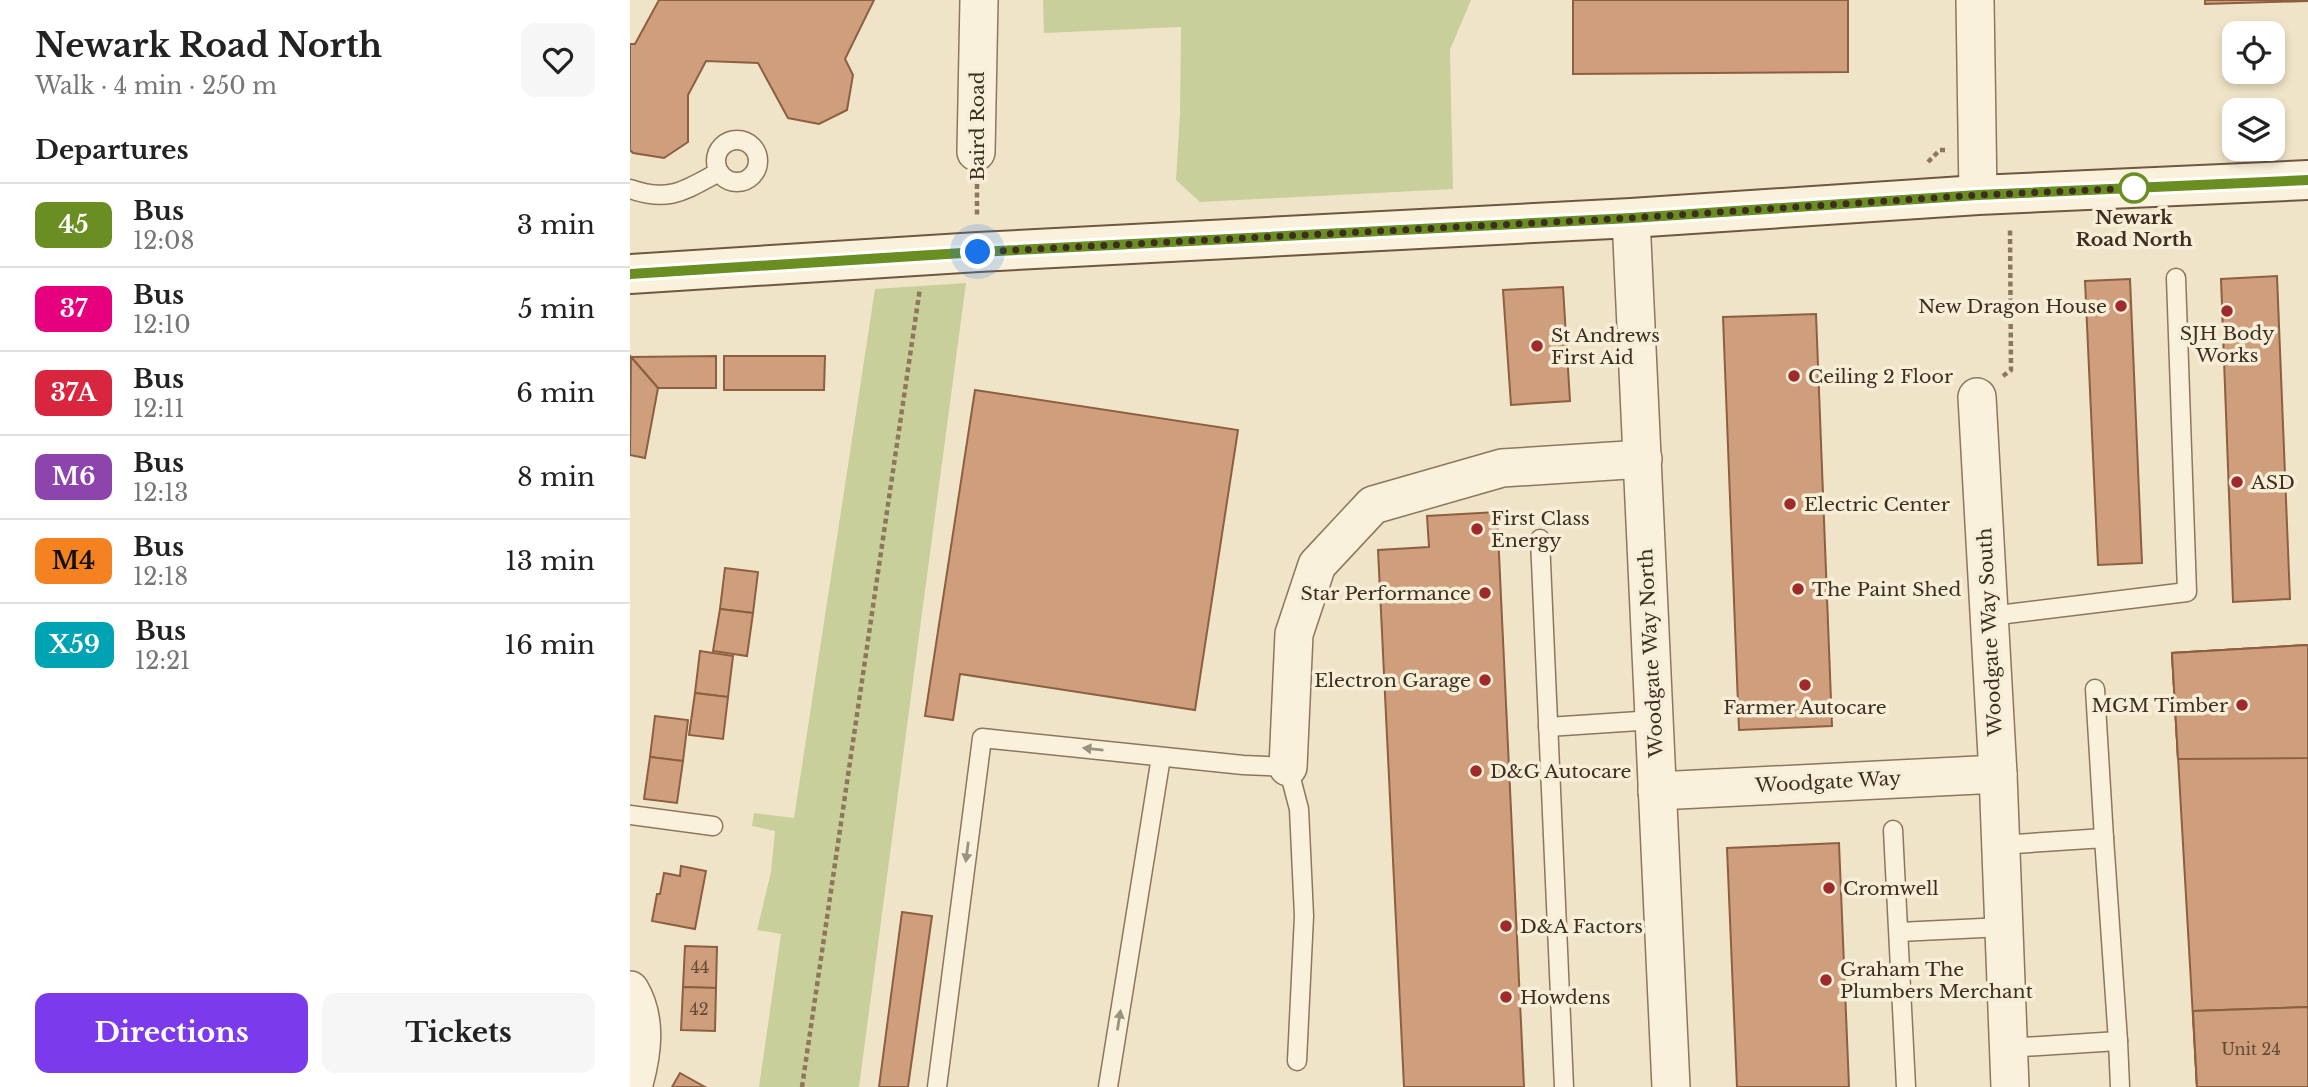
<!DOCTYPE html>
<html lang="en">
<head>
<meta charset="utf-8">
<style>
  :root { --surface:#fff; --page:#f6f6f6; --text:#222; --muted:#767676; --line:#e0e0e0; --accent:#7c3aed }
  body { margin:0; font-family:"Libre Baskerville",serif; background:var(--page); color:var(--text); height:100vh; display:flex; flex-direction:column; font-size:26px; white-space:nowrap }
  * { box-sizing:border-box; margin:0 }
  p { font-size:23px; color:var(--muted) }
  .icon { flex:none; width:38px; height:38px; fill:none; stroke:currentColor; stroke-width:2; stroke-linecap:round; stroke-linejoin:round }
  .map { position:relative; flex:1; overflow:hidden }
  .panel { display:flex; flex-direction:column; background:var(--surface); width:630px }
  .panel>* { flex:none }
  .badge { padding:0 14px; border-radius:10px; font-size:24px; line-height:46px }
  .fabs { position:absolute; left:1592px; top:21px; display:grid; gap:14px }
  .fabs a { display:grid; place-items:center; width:63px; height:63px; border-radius:14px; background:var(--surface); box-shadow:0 4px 10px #0003; font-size:35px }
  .you { position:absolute; width:35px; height:35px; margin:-18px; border:5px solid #fff; border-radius:50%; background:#1a73e8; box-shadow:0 0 0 10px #1a73e833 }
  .map>.badge { position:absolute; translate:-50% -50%; box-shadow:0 0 0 4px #fff }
  h2 { padding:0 35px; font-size:26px; line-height:63px }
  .round { display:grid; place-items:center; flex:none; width:74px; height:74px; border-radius:14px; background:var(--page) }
  .headline { display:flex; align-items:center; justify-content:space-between; height:119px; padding:0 35px }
  h1 { font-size:33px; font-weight:700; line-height:52px }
  .cta { display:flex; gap:14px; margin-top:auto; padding:14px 35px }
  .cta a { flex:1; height:80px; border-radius:14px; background:var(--accent); color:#fff; font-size:28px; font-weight:700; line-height:80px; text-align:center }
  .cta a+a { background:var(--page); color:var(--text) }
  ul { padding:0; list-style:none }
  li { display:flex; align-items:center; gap:21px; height:84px; padding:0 35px; border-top:2px solid var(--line) }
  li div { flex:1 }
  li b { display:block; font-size:26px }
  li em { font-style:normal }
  li .badge { min-width:77px; font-weight:700; text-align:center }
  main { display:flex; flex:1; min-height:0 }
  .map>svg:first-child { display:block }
  .green { fill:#c9cf9b }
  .building { fill:#cf9f7d; stroke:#8d5f41; stroke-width:2 }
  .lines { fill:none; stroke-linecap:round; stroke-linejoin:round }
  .lane-casing { stroke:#8d765c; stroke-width:21 }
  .street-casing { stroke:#8d765c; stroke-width:40 }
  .secondary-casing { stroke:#6f573f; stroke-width:42 }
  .path { stroke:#8d765c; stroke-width:4.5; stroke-dasharray:5 3.5; stroke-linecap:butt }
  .lane { stroke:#faf1dc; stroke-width:18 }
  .street { stroke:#faf1dc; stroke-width:37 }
  .secondary { stroke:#faf1dc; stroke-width:38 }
  .oneway { fill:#9c907e }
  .line-casing { stroke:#fff; stroke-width:16 }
  .line { stroke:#6b8e23; stroke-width:10 }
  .walk { stroke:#3d2e20; stroke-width:7; stroke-dasharray:0 12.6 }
  .stop-dot { fill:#fff; stroke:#6b8e23; stroke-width:3.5 }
  .poi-dot { fill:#9e2a2b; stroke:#f7eed8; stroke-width:2.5 }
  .labels { text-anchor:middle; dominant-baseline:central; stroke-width:7; stroke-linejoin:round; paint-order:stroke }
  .number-label { font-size:16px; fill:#624a37 }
  .street-label { font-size:19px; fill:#3d2e20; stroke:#f7eed8 }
  .stop-label { font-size:19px; font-weight:bold; fill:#3d2e20; stroke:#f7eed8 }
  .poi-label { font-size:19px; fill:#3d2e20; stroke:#f7eed8; text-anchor:start }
</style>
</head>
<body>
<main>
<section class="panel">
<div class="headline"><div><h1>Newark Road North</h1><p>Walk · 4 min · 250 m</p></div><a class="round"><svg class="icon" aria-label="heart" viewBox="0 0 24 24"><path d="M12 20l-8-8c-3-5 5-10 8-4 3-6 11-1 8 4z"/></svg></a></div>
<h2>Departures</h2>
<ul>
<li><span class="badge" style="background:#6b8e23;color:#fff">45</span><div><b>Bus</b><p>12:08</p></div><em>3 min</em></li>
<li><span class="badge" style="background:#e6007e;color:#fff">37</span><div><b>Bus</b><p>12:10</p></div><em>5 min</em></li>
<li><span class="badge" style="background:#d7263d;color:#fff">37A</span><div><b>Bus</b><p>12:11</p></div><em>6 min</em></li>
<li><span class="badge" style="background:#8e44ad;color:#fff">M6</span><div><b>Bus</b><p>12:13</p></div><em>8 min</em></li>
<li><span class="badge" style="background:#f58220;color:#111">M4</span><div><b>Bus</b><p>12:18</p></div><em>13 min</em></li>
<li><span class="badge" style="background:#00a3b4;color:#fff">X59</span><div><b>Bus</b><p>12:21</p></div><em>16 min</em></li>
</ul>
<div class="cta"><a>Directions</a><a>Tickets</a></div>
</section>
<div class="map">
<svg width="1678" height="1087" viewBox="0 0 1678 1087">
  <rect width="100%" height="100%" fill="#f0e4c8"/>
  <!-- green -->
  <g class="green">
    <polygon points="413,0 841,0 820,50 823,189 570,202 546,180 550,112 551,27 414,33"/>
    <polygon points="336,283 229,1087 129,1087 151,934 127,930 141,872 145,831 122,826 124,813 164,818 245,289"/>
  </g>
  <!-- building -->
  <g class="building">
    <polygon points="29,0 244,0 215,59 223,75 217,110 189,124 158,118 128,63 76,61 58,95 58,142 34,158 3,153 0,150 0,44 5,44"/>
    <polygon points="943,0 1218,0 1218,72 943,74"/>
    <polygon points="1575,0 1678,0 1678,1 1575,4"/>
    <polygon points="1647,276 1660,599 1603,602 1591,279"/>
    <polygon points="1500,279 1512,563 1468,565 1455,281"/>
    <polygon points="933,287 940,401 881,405 873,290"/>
    <polygon points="1186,314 1202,726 1109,730 1093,317"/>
    <polygon points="86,356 86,388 28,388 1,357"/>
    <polygon points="94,356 195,356 194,390 94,390"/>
    <polygon points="1,357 28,388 15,458 0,455"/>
    <polygon points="345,390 608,430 565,710 330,674 323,720 295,716"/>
    <polygon points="867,512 894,1087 774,1087 748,550 799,547 797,516"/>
    <polygon points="95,568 128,572 123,613 90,609"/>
    <polygon points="90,609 123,613 117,656 83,651"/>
    <polygon points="1678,645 1678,758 1548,759 1542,653"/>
    <polygon points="1678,645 1678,1087 1567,1087 1542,653"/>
    <polygon points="1678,645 1678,758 1548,759 1542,653"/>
    <polygon points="70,651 103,656 98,697 65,693"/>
    <polygon points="65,693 98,697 93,739 59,735"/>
    <polygon points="25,716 58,720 53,761 20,757"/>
    <polygon points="20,757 53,761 47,803 14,799"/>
    <polygon points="1209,843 1219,1087 1107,1087 1097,848"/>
    <polygon points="51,866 76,871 65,929 22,921 27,894 30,894 34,873 50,876"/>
    <polygon points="272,912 302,916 278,1087 249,1087"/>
    <polygon points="55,946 87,947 86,988 53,987"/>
    <polygon points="53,987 86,988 85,1031 51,1030"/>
    <polygon points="1678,1007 1678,1087 1567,1087 1563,1011"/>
    <polygon points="1678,1007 1678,1087 1567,1087 1563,1011"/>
    <polygon points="50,1073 75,1087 42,1087"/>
  </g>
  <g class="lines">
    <!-- lane casing -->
    <g class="lane-casing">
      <g id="lane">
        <circle cx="107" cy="161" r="21"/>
        <path d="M0,189C40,203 55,190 89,172"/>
        <polyline points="910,539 934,1087"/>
        <polyline points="1360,616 1557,592 1546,278"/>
        <polyline points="1465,689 1474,838"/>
        <polyline points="918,727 1024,720"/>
        <polyline points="0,815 83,826"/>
        <polyline points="1263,830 1276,1087"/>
        <polyline points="1370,845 1474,838 1488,1041 1378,1048"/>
        <polyline points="1269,932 1373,927"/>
        <polyline points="1488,1041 1490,1087"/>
        <polyline points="307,1087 352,738 613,765 658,767 669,809 674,916 667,1061"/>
        <polyline points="478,1087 531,757"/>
      </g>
    </g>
    <!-- street casing -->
    <g class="street-casing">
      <g id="street">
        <polyline points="1345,0 1348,195"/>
        <polyline points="346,152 349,0"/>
        <polyline points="1001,218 1041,1087"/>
        <polyline points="1347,397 1368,774 1380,1087"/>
        <polyline points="658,767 664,634 687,565 743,505 872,468 1013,459"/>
        <polyline points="1027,791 1368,774"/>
        <path d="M0,990C18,1020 12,1056 3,1087"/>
      </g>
    </g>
    <!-- secondary casing -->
    <g class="secondary-casing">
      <polyline id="secondary" points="0,274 348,252 1001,218 1348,195 1678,180"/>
    </g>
    <!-- path -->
    <g class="path">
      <polyline points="1298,162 1310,150 1315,150"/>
      <polyline points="347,184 347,217"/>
      <polyline points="1373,376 1381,370 1380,228"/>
      <polyline points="172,1087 290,288"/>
    </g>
    <!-- lane -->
    <use href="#lane" class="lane"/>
    <!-- street -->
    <use href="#street" class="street"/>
    <!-- secondary -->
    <use href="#secondary" class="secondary"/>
  </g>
  <!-- one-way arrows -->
  <defs><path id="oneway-solid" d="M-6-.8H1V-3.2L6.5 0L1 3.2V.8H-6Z" transform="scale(1.75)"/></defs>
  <g class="oneway">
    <use href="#oneway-solid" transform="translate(463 749) rotate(-174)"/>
    <use href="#oneway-solid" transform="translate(337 852) rotate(97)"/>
    <use href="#oneway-solid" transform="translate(489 1020) rotate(-81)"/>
  </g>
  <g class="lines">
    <!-- line casing -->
    <g class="line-casing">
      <polyline id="line" points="0,274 348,252 1001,218 1348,195 1678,180"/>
    </g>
    <!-- line -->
    <use href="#line" class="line"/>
    <!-- walk -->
    <polyline class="walk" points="348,252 1001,218 1348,195 1510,188 1504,188"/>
  </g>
  <!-- markers -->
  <circle class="stop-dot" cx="1504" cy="188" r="14"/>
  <g class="poi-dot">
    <circle cx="1491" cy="306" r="7"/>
    <circle cx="1597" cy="311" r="7"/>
    <circle cx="907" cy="346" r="7"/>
    <circle cx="1164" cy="376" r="7"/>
    <circle cx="1607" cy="482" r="7"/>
    <circle cx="1160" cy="504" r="7"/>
    <circle cx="847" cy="529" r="7"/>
    <circle cx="1168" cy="589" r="7"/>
    <circle cx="855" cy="593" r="7"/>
    <circle cx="855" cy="680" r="7"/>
    <circle cx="1175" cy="685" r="7"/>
    <circle cx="1612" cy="705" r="7"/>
    <circle cx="846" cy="771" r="7"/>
    <circle cx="1199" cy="888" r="7"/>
    <circle cx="876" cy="926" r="7"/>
    <circle cx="1196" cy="980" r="7"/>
    <circle cx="876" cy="997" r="7"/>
  </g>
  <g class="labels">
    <!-- number labels -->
    <g class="number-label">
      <text x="70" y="967">44</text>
      <text x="69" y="1009">42</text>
      <text x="1621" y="1049">Unit 24</text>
    </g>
    <!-- street labels -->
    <g class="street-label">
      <text transform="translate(347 126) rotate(-90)">Baird Road</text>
      <text transform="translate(1360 632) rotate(-93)">Woodgate Way South</text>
      <text transform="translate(1021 653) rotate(-93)">Woodgate Way North</text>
      <text transform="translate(1198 782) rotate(-3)">Woodgate Way</text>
    </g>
    <!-- stop labels -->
    <g class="stop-label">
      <text x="1504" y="217">Newark<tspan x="1504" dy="22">Road North</tspan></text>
    </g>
    <!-- poi labels -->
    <g class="poi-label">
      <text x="1477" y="306" text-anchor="end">New Dragon House</text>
      <text x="1597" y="333" text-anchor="middle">SJH Body<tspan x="1597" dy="22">Works</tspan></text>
      <text x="921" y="335">St Andrews<tspan x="921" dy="22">First Aid</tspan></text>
      <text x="1178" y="376">Ceiling 2 Floor</text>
      <text x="1621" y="482">ASD</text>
      <text x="1174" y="504">Electric Center</text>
      <text x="861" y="518">First Class<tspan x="861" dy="22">Energy</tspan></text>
      <text x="1182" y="589">The Paint Shed</text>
      <text x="841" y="593" text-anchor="end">Star Performance</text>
      <text x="841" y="680" text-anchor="end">Electron Garage</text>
      <text x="1598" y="705" text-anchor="end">MGM Timber</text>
      <text x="1175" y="707" text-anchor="middle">Farmer Autocare</text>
      <text x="860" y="771">D&amp;G Autocare</text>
      <text x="1213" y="888">Cromwell</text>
      <text x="890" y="926">D&amp;A Factors</text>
      <text x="1210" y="969">Graham The<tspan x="1210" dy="22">Plumbers Merchant</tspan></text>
      <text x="890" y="997">Howdens</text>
    </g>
  </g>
</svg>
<div class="fabs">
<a><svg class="icon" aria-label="locate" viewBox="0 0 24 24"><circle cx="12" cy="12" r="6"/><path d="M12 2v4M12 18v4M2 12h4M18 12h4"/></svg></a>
<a><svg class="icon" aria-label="layers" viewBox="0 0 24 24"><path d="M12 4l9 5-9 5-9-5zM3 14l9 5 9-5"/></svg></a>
</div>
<div class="you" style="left:348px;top:252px"></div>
</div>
</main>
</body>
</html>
